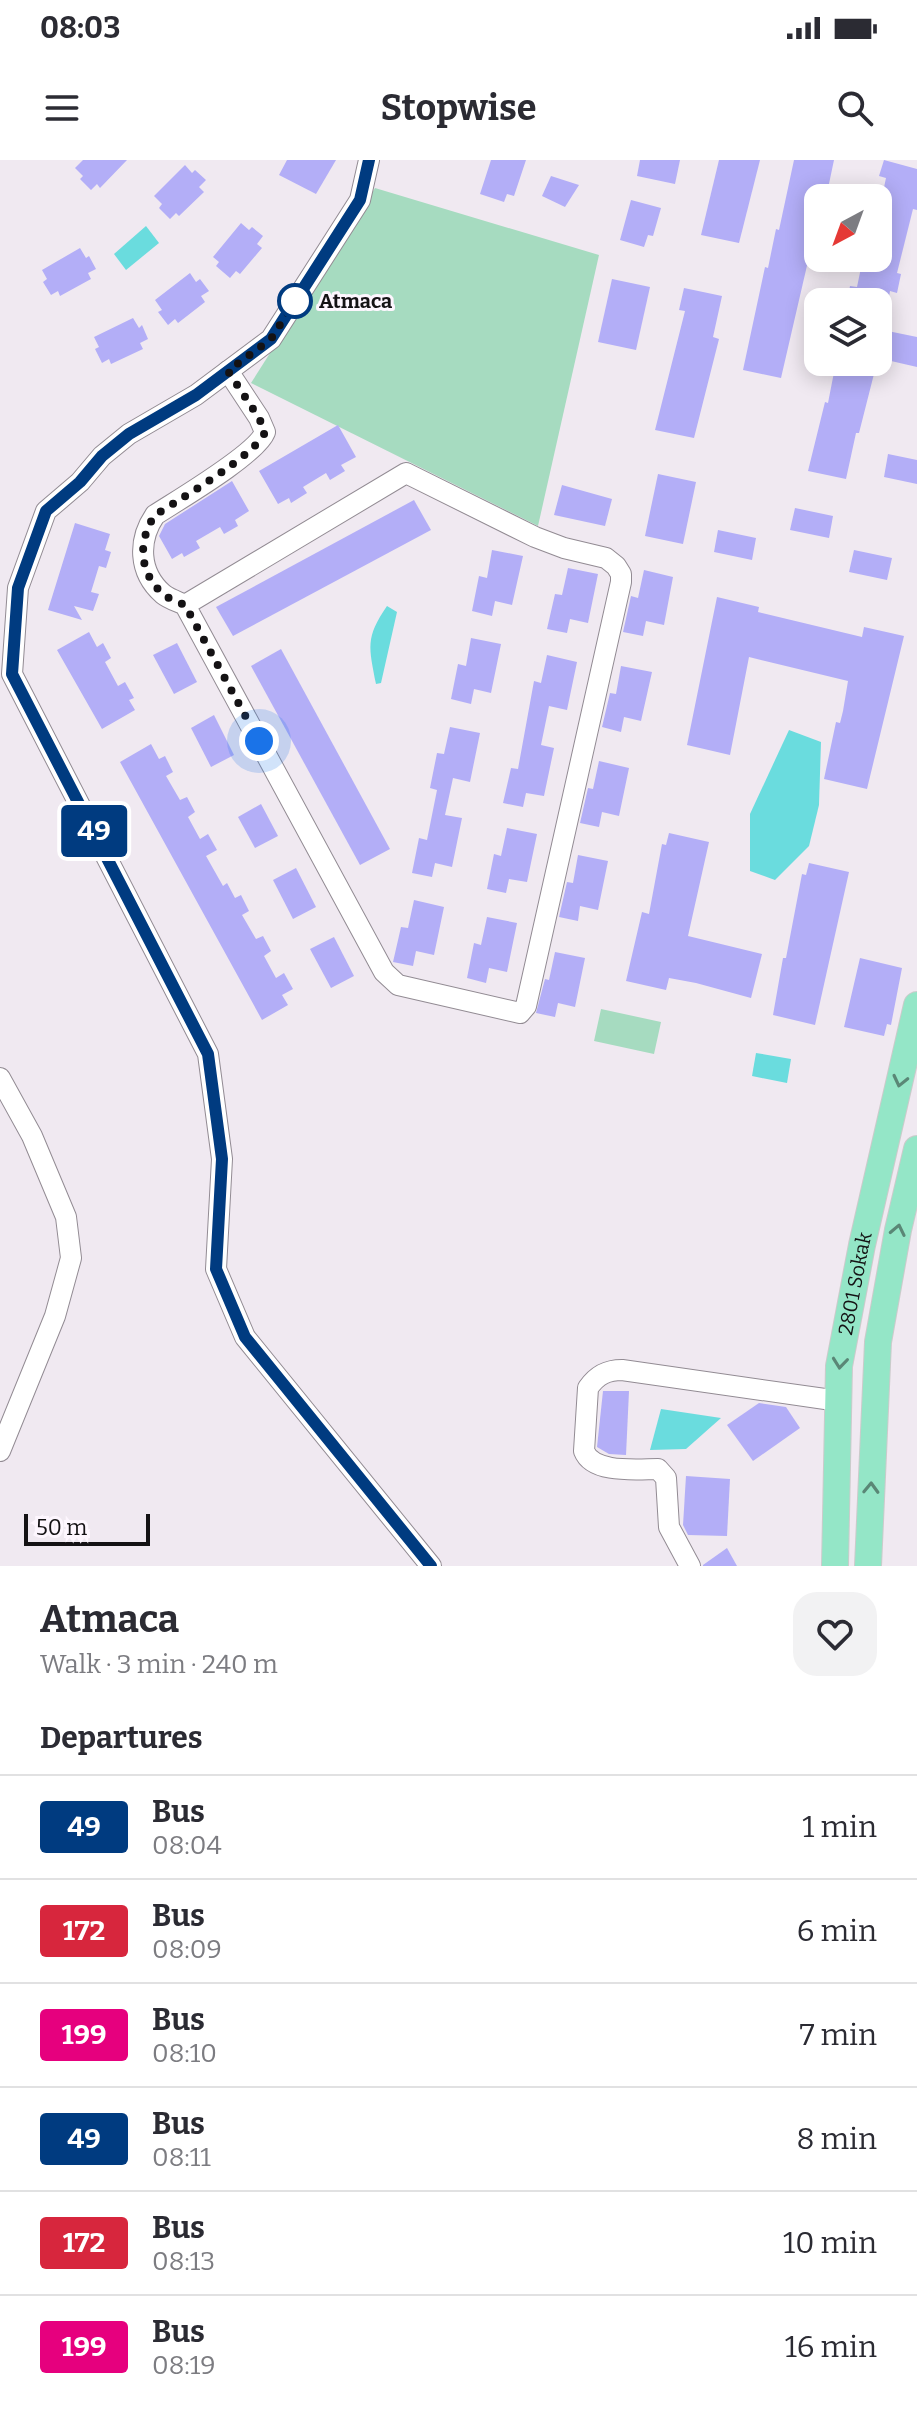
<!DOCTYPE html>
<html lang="en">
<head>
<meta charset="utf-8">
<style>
  :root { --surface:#fff; --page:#f2f2f3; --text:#2b2b33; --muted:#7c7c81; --line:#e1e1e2 }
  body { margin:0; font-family:Bitter,serif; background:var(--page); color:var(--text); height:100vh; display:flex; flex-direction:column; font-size:30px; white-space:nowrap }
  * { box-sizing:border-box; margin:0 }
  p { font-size:26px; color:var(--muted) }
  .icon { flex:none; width:44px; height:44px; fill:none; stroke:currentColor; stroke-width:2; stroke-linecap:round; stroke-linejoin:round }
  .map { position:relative; height:1406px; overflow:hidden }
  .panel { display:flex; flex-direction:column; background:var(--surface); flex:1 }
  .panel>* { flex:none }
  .badge { padding:0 16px; border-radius:6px; font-size:28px; line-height:52px }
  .needle { width:52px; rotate:221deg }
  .buttons { position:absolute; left:804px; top:24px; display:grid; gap:16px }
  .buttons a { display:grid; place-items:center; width:88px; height:88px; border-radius:16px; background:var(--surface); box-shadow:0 4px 20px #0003; font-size:40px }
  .scale { position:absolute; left:24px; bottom:20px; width:126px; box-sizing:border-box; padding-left:8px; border:4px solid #141214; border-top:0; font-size:22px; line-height:28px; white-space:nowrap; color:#141214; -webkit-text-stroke:6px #fdf6fe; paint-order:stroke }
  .you { position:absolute; width:40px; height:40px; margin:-20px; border:6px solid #fff; border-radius:50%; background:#1a73e8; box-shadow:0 0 0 12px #1a73e833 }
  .map>.badge { position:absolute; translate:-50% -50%; box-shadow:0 0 0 4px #fff }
  h2 { padding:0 40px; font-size:30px; line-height:72px }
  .round { display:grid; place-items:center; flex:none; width:84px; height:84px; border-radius:24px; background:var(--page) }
  .overview { display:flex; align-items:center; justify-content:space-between; height:136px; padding:0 40px }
  h1 { font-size:38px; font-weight:700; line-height:60px }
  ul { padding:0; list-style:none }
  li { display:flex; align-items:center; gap:24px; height:104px; padding:0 40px; border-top:2px solid var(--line) }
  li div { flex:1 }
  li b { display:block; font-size:30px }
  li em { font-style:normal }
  li .badge { min-width:88px; font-weight:700; text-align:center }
  .status { display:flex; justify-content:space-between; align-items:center; height:56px; padding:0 40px; background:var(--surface); direction:ltr }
  .status svg { height:22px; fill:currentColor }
  header { display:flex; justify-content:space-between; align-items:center; height:104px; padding:0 40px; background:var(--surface); font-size:36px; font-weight:700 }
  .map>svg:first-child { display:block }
  .green { fill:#a6dbc0 }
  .water { fill:#6adcde }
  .building { fill:#b3aef7 }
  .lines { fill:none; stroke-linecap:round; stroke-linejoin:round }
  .minor-casing { stroke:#928b93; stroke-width:22 }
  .major-casing { stroke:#cbcbcb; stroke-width:28 }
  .minor { stroke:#fff; stroke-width:20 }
  .major { stroke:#94e6c7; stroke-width:26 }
  .oneway { stroke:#5a8776 }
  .line-casing { stroke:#fff; stroke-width:18 }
  .line { stroke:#003b80; stroke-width:12 }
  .walk { stroke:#141214; stroke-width:8; stroke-dasharray:0 14.4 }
  .stop-dot { fill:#fff; stroke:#003b80; stroke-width:4 }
  .labels { text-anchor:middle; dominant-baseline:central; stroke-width:6; stroke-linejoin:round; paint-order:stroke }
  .stop-label { font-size:20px; font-weight:bold; fill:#141214; stroke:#fdf6fe; text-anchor:start }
  .street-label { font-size:20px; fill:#141214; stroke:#fdf6fe }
</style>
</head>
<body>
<div class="status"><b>08:03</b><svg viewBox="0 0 49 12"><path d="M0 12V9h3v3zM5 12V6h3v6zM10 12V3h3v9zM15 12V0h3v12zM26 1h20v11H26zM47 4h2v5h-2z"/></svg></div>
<header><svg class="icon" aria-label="menu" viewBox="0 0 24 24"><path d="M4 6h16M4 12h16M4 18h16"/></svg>Stopwise<svg class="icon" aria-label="search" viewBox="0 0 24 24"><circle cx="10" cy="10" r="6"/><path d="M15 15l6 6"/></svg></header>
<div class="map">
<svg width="917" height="1406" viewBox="0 0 917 1406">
  <rect width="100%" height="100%" fill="#f0e9f1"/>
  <!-- green -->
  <g class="green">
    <polygon points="375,28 599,95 538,366 251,223"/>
    <polygon points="601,849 661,862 654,894 594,881"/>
  </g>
  <!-- water -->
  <g class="water">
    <polygon points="146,66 159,83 126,110 114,94"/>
    <path d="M387,446L397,452L381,523L376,524C369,487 365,478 387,446Z"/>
    <polygon points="789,570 821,582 819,645 809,686 775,720 750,711 750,654"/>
    <polygon points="756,893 791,899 787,923 752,916"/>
    <polygon points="661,1249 721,1258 686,1289 650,1290"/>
  </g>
  <!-- building -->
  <g class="building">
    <polygon points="83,0 127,0 100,28 97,24 91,30 80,19 83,16 75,8"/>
    <polygon points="287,0 336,0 316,34 279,15"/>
    <polygon points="491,0 526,0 514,36 507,34 504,42 480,34"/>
    <polygon points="640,0 680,0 675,24 637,16"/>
    <polygon points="719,0 760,0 739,83 701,75"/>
    <polygon points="794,0 834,0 826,38 818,38 818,58 781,218 743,210 765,107 768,108 776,69 779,70"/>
    <polygon points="884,0 917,9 917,50 913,49 897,113 901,114 897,133 890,131 888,142 847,142 850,126 857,127 863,98 878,98 878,45 880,46 886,18 879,16"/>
    <polygon points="185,5 192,13 195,10 206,20 199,27 204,32 179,56 176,53 170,59 159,48 162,44 154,36"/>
    <polygon points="551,16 579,25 565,47 542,36"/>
    <polygon points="631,40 661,48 653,76 648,75 644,87 620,80"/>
    <polygon points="241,63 249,70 252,67 263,76 257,84 262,88 240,114 236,111 230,118 216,106 219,102 213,97"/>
    <polygon points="80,88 86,98 89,96 96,109 88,113 91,119 60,136 58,131 51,135 43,122 47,119 42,110"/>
    <polygon points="190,113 196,122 200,119 209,131 201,136 205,142 178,163 175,159 168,165 158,152 162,150 155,140"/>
    <polygon points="612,119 650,127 636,190 598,182"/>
    <polygon points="684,128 722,136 713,177 719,179 694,278 655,270 685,151 679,150"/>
    <polygon points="133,158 139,168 142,165 148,179 140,183 143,189 111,204 109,199 102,203 95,189 99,187 94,177"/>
    <polygon points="878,169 917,177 917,207 878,198"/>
    <polygon points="836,202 875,210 859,273 856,273 846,319 808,311 825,242 828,243"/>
    <polygon points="338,265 356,297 341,305 345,311 330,320 326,313 303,327 307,333 291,343 289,338 278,344 259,311"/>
    <polygon points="888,294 917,300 917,324 884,317"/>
    <polygon points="658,314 696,322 683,384 645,376"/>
    <polygon points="232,321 249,351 235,360 238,366 224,374 220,367 196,381 200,388 184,397 182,393 172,399 159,376 165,364"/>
    <polygon points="562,325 612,339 605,366 554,355"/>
    <polygon points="414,340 431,370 233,476 216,447"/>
    <polygon points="795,348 833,356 829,378 790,370"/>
    <polygon points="75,363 110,374 105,390 111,392 106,408 99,406 91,432 99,434 93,451 74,446 82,460 48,450"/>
    <polygon points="718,370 756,378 752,400 714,392"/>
    <polygon points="492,390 523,396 512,445 495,441 492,456 472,451 479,416 487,418"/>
    <polygon points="854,390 892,398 887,420 849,412"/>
    <polygon points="568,408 598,414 588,463 570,459 567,473 547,469 555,434 562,435"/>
    <polygon points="644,410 673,417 664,465 646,461 643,476 623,472 631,436 638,438"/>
    <polygon points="717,437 759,447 758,452 862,477 864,467 904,476 867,629 824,619 836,562 840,563 843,551 848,521 749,497 730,595 687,585"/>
    <polygon points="89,472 97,487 103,483 111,498 105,502 118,526 125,522 134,538 129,540 135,550 102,569 57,490"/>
    <polygon points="471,478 501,484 491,533 474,529 471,544 451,539 458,504 466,506"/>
    <polygon points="177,483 197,522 174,534 153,495"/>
    <polygon points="281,489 390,689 360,705 251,506"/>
    <polygon points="547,495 577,502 567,550 549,546 541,585 554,588 544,636 526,633 523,647 503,643 511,608 518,609 534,521 541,523"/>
    <polygon points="621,506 652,512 641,561 624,557 621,572 602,567 610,533 616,534"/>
    <polygon points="214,555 234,595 211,607 191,568"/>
    <polygon points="450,567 480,573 470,622 453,618 445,655 462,658 452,707 435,703 432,717 412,713 419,678 427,680 437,630 430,628 437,593 444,594"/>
    <polygon points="151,584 159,599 165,596 173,612 166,616 180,640 187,637 195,652 188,657 200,679 208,674 217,690 206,696 223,726 227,723 235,738 241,735 249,751 242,755 256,779 263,776 271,791 264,796 276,818 284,813 293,829 282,835 288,845 262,860 120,602"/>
    <polygon points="599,601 629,608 619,656 602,652 599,667 580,663 588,628 593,629"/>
    <polygon points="261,644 278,676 255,688 238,657"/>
    <polygon points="507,668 537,674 527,722 509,719 506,733 487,729 494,694 501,696"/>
    <polygon points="669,673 709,682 688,776 762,794 751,838 696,823 669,818 666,830 626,821 642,752 649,754 662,684 666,685"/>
    <polygon points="578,695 608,701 598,750 580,746 578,761 559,757 567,722 573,723"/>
    <polygon points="809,703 849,712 815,865 773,855 783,798 786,798 802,714 806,715"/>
    <polygon points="296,708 316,747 293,759 273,720"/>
    <polygon points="414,740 444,747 434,795 416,791 413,806 393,802 401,767 408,768"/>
    <polygon points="487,757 517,763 507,812 489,808 486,823 467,818 474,783 481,785"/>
    <polygon points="334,777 354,816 331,828 310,789"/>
    <polygon points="555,792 585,798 575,847 558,843 555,857 536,853 545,819 549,820"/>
    <polygon points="860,798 902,808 891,865 887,864 884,876 844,867"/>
    <polygon points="603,1231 629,1231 626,1295 609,1294 597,1287"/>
    <polygon points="759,1243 786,1247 800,1268 753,1301 727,1265"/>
    <polygon points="686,1316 730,1319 727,1376 688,1375 683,1365"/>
    <polygon points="727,1388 737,1406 703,1406 703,1405"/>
  </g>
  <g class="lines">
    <!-- minor casing -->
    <g class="minor-casing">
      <g id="minor">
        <polyline points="369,0 360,40 271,179 196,235 129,274 102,296 80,322 46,351 18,428 12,514 208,894 222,999 216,1109 245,1177 431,1406"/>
        <path d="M185,445L406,313L535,377L564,388L606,398L616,406L621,414V422L526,846L520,853L398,825L384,812L185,445C179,442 169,439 163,434C138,412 138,380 155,355C178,340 257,294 265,272L259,258L228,211"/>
        <polyline points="0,918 32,976 66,1057 71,1098 55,1156 0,1291"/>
        <path d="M690,1406L669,1367L666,1318L658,1309C637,1309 593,1314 584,1291L588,1228C597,1215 607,1210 622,1210L839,1241"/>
      </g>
    </g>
    <!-- major casing -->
    <g class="major-casing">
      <g id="major">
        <path id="s1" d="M835,1406L839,1206L862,1085L917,845"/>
        <polyline points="868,1406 878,1182 898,1070 917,989"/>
      </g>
    </g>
    <!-- minor -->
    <use href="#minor" class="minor"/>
    <!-- major -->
    <use href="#major" class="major"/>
  </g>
  <!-- one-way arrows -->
  <defs><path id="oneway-chevron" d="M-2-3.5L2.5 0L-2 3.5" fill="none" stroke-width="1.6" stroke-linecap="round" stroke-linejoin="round" transform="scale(2)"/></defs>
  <g class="oneway">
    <use href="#oneway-chevron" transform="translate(900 921) rotate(103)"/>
    <use href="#oneway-chevron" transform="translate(898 1070) rotate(-78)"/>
    <use href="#oneway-chevron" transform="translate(840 1203) rotate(96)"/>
    <use href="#oneway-chevron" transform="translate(871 1328) rotate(-88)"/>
  </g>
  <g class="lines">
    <!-- line casing -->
    <g class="line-casing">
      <polyline id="line" points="369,0 360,40 271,179 196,235 129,274 102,296 80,322 46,351 18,428 12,514 208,894 222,999 216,1109 245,1177 431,1406"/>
    </g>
    <!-- line -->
    <use href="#line" class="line"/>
    <!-- walk -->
    <path class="walk" d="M259,581L185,445C178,442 169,439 163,434C138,412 138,380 155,355C179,340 257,294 265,272L259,258L228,211L271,179L300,133L295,141"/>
  </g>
  <!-- markers -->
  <circle class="stop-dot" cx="295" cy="141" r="16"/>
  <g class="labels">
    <!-- stop labels -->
    <g class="stop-label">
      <text x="319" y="141">Atmaca</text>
    </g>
    <!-- street labels -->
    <g class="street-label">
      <text stroke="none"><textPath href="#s1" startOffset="284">2801 Sokak</textPath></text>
    </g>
  </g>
</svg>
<div class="buttons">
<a><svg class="needle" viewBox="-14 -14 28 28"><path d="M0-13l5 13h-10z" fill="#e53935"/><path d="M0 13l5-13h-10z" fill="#7c7c81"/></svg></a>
<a><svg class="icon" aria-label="layers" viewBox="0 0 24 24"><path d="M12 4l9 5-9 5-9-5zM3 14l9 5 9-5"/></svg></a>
</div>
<div class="scale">50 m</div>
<div class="you" style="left:259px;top:581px"></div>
<b class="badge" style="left:94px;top:671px;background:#003b80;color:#fff">49</b>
</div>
<section class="panel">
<div class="overview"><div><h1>Atmaca</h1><p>Walk · 3 min · 240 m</p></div><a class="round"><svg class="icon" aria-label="heart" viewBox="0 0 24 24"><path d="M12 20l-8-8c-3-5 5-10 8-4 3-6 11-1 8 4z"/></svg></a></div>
<h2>Departures</h2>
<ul>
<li><span class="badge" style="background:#003b80;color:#fff">49</span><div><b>Bus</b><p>08:04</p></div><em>1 min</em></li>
<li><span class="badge" style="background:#d7263d;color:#fff">172</span><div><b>Bus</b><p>08:09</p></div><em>6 min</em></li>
<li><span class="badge" style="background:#e6007e;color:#fff">199</span><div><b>Bus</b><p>08:10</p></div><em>7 min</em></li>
<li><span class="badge" style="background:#003b80;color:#fff">49</span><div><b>Bus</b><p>08:11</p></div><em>8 min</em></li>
<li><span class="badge" style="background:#d7263d;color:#fff">172</span><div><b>Bus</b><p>08:13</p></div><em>10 min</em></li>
<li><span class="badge" style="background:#e6007e;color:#fff">199</span><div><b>Bus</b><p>08:19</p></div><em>16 min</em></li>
</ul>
</section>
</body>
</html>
